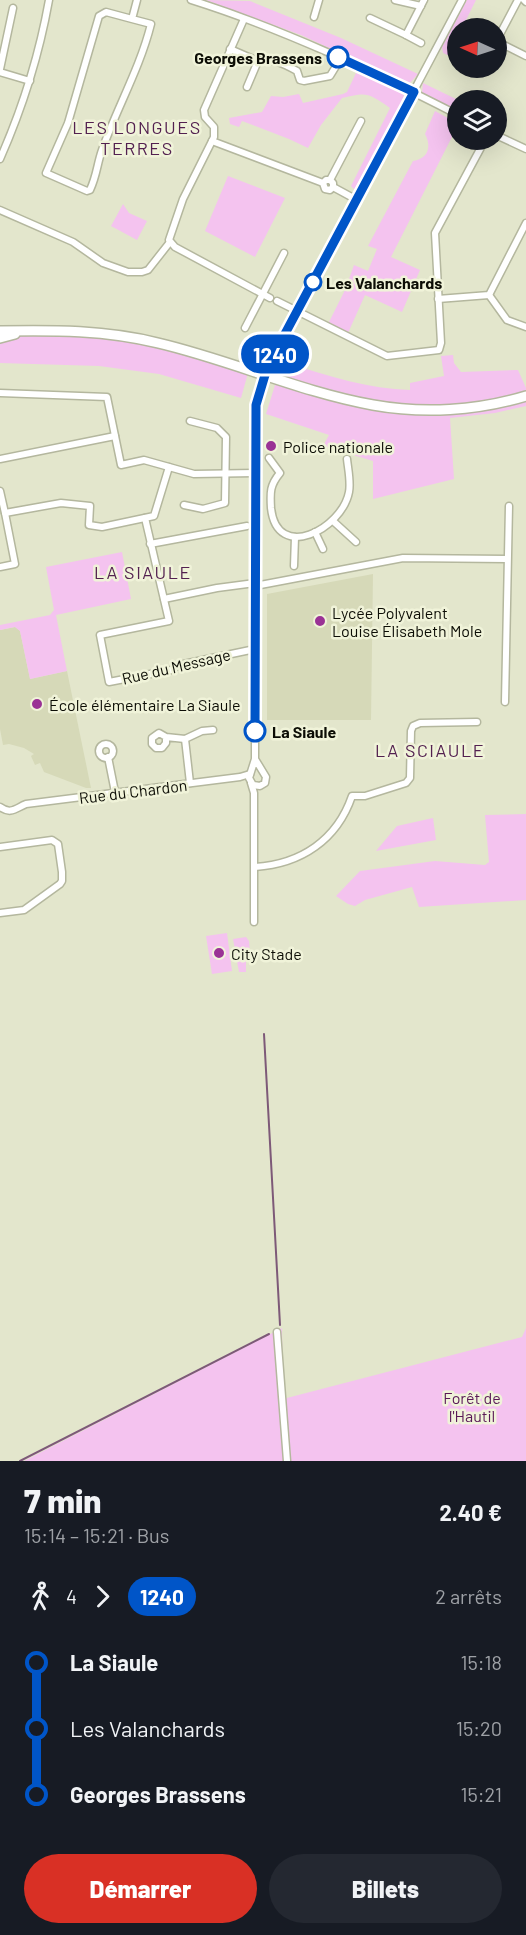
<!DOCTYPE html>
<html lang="fr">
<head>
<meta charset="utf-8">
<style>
  :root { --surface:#171b24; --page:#242831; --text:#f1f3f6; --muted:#9ea1a6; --accent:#d93025 }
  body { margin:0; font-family:Barlow,sans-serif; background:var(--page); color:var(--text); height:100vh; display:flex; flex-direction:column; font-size:22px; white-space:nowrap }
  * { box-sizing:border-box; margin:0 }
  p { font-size:20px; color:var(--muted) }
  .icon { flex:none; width:33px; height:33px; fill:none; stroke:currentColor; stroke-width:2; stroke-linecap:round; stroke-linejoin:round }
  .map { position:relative; height:1461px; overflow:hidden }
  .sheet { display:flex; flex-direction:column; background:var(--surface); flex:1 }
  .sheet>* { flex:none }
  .badge { padding:0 12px; border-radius:20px; font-size:21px; line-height:39px }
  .needle { width:39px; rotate:273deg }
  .tools { position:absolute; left:447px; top:18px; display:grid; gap:12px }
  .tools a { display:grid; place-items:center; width:60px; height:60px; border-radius:50%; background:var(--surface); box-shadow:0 6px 24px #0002; font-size:30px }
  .map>.badge { position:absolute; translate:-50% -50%; box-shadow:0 0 0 3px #fff }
  .legs { display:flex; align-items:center; gap:9px; height:66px; padding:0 24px; font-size:20px }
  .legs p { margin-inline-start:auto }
  .head { display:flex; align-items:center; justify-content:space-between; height:102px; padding:0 24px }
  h1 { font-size:33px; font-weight:800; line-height:45px }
  .primary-button { display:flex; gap:12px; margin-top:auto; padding:12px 24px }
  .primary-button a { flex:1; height:69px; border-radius:36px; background:var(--accent); color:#fff; font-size:24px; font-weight:800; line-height:69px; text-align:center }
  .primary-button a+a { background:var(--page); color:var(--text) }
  ul { padding:0 24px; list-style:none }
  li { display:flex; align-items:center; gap:21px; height:66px; font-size:22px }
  li i { display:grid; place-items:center; width:9px; height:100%; margin:0 8px; background:currentColor }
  li i::after { content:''; width:15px; height:15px; margin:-8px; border:4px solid; border-radius:50%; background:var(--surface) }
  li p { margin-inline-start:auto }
  li:first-child i { background:linear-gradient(#0000 50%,currentColor 0) }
  li:last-child i { background:linear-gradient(currentColor 50%,#0000 0) }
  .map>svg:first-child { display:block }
  .built { fill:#d6d9b8 }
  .green { fill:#f4c3ef }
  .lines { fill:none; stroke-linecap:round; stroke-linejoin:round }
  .stream { stroke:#7d5978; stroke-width:2 }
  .minor-casing { stroke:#b4b79e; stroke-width:9 }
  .secondary-casing { stroke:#b4b79e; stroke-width:12 }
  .minor { stroke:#fff; stroke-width:6 }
  .secondary { stroke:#fff; stroke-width:9 }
  .line-1-casing { stroke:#fff; stroke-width:14 }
  .line-1 { stroke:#0055c8; stroke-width:9 }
  .stop-1-dot { fill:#fff; stroke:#0055c8; stroke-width:3 }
  .poi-dot { fill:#9a3295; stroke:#f0f3d9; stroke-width:2 }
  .labels { text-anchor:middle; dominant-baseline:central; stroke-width:5; stroke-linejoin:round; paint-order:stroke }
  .stop-label { font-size:16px; font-weight:bold; fill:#0c0d05; stroke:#f0f3d9; text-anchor:start }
  .poi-label { font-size:16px; fill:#0c0d05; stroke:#f0f3d9; text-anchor:start }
  .street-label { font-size:16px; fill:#0c0d05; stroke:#f0f3d9 }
  .park-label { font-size:16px; fill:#5a1957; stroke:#f0f3d9 }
  .neighbourhood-label { font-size:18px; letter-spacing:1.5px; fill:#532150; stroke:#f0f3d9 }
</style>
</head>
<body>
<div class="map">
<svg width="526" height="1461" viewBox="0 0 526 1461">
  <rect width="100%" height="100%" fill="#e3e6cc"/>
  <!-- built -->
  <g class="built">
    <polygon points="373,574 371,720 267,720 267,594"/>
    <polygon points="15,627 20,631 30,679 67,671 91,788 86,788 44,772 40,763 35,765 31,756 34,754 24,748 9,744 3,745 0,729 0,630"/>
  </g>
  <!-- green -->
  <g class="green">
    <polygon points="206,0 250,1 341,38 418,74 409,84 405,83 301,35"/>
    <polygon points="467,0 476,0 462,28 458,28 454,58 443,53 442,47"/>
    <path d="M356,73L368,76L399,91L403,94L405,99L356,191L351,186L390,108C368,93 368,92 342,98L321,125L308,148L289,139L242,121L239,127L230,124L229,118L262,112L271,96L283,97L299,94L303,103L343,94L347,92Z"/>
    <polygon points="423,83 458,100 457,112 422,93"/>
    <path d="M435,111L457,123V127L391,257L420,270L402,312L365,295L348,333L328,324L345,290L354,265L368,271L377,249L368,246L413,161C428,159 432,147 425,134Z"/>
    <polygon points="228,176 285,198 255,257 205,231"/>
    <polygon points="123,204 129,213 147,221 137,240 111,226"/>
    <path d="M32,333C55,334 79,334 101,337C152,343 200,358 248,373L241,398L159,374L99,366L0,363V342Z"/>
    <path d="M285,353L290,364C329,376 369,389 410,390V383L444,376L441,356L453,355L454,363L461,372L518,370L526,388V406L495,413L450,418L454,479L373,499V461L323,446L329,435L266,414Z"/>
    <polygon points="122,552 131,599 56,615 67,671 30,679 20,631 15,627 0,630 0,625 50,615 54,610 46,567"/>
    <polygon points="526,814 526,900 419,907 412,887 365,900 355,906 348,904 336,896 360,871 435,861 485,865 489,862 485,815"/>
    <polygon points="433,818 436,840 376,851 397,826"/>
    <polygon points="227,933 232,971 212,974 206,936"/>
    <polygon points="246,937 249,941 250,954 246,957 246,972 239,972 233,939"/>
    <polygon points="282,1328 283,1399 522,1337 526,1328 526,1461 24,1461"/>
  </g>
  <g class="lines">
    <!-- stream -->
    <g class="stream">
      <polyline points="264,1034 280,1325"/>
      <polyline points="20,1461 269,1334"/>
    </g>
    <!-- minor casing -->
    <g class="minor-casing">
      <g id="minor">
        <path d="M191,0C283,29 372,71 458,115"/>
        <polyline points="395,0 421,6"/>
        <polyline points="518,0 498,38 502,44 526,56"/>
        <polyline points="524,0 526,2"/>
        <polyline points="314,17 319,0"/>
        <polyline points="370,18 406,35 424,0"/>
        <path d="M132,19L106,12L99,16L68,123L46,173L87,191L90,190C97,175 97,164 102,150C117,108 140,68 151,24L132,19L137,0"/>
        <polyline points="244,19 204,110 205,117 214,127 214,137 183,199 169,240 175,247 270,298"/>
        <polyline points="406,35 421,43"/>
        <polyline points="230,49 258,61"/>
        <polyline points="0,69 13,8"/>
        <polyline points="0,72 30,81"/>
        <path d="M247,87L258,61C273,58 284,64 297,71L300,80L304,81L330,76L341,58"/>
        <polyline points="496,135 526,149"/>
        <polyline points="212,141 323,183 325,189 330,190 333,187 333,183 330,180 326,180 323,183"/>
        <path d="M0,159C23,107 39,56 49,0"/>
        <polyline points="330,180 361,121"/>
        <polyline points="333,187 357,200"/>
        <polyline points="0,210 73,242 103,263 128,272 142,272 148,270 170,242"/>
        <polyline points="489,295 507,320 526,327"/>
        <polyline points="438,299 489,295 526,223"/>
        <polyline points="277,301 387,356 439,350 441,343 435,233 485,140"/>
        <polyline points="245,328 284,253"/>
        <polyline points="0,393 107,397 121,465 144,460 194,474 255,473"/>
        <path d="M269,458L280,473C270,485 270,492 271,508C277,563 342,529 349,492C351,482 348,469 347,459"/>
        <polyline points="0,459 115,436"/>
        <polyline points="0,491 5,513"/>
        <polyline points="184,505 203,509 225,503 226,437 217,428 190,421"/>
        <polyline points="145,518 169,621 100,635 109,682 171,670 179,665 255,649"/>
        <polyline points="333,521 356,542"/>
        <polyline points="315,532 323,549"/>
        <polyline points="150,544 247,526"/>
        <polyline points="294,566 295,537"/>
        <polyline points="0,567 15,564 5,513 61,503 90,506 89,525 102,527 154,516 169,467"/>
        <polyline points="255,586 403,558 507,559"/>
        <polyline points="164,599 217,588 255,583"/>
        <polyline points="505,702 509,506"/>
        <polyline points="166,737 166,743 162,748 156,748 152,744 152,738 159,733 166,737 185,739"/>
        <circle cx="106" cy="751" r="7"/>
        <polyline points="108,757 115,792"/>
        <polyline points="255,759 266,777 265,783 260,786 253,785 249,778 255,759 255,422 259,395 271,360 462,0"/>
        <polyline points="190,783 185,739 202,731 213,730"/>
        <polyline points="251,783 254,793 254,922"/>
        <path d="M0,807C11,815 16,808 26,804L240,777L250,774"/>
        <polyline points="0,847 52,840 58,844 62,872 62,881 60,884 24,910 0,913"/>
        <path d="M255,867C301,864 337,840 352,796H365L406,783L410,778L411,731L413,726L420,723L477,722"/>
        <polyline points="277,1332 287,1461"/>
      </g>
    </g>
    <!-- secondary casing -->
    <g class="secondary-casing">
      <g id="secondary">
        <path d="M0,331C54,330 106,330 158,343C231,360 300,392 373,405C423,414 477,411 526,396"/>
        <polyline points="0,338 15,334"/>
      </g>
    </g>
    <!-- minor -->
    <use href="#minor" class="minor"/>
    <!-- secondary -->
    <use href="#secondary" class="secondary"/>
  </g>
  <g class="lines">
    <!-- line-1 casing -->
    <g class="line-1-casing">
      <polyline id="line-1" points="255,731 256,405 265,375 271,360 414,92 338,57"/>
    </g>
    <!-- line-1 -->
    <use href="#line-1" class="line-1"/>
  </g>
  <!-- markers -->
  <g class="stop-1-dot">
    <circle cx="338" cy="57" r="10"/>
    <circle cx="313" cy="282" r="8"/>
    <circle cx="255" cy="731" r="10"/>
  </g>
  <g class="poi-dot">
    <circle cx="271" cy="446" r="6"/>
    <circle cx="320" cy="621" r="6"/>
    <circle cx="37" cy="704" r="6"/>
    <circle cx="219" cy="953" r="6"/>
  </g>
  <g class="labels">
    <!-- stop labels -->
    <g class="stop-label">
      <text x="322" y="57" text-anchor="end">Georges Brassens</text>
      <text x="326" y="282">Les Valanchards</text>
      <text x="272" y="731">La Siaule</text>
    </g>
    <!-- poi labels -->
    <g class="poi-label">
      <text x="283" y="446">Police nationale</text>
      <text x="332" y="612">Lycée Polyvalent<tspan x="332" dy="18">Louise Élisabeth Mole</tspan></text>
      <text x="49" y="704">École élémentaire La Siaule</text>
      <text x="231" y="953">City Stade</text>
    </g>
    <!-- street labels -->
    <g class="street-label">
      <text transform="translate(176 666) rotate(-13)">Rue du Message</text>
      <text transform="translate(133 791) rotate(-7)">Rue du Chardon</text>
    </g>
    <!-- park labels -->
    <g class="park-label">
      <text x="472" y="1397">Forêt de<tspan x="472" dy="18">l'Hautil</tspan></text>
    </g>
    <!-- neighbourhood labels -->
    <g class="neighbourhood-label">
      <text x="137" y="127">LES LONGUES<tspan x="137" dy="21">TERRES</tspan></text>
      <text x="143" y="572">LA SIAULE</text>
      <text x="430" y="750">LA SCIAULE</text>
    </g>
  </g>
</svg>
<div class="tools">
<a><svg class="needle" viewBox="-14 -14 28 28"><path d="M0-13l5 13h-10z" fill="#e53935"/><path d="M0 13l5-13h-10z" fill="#9ea1a6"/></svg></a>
<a><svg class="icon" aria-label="layers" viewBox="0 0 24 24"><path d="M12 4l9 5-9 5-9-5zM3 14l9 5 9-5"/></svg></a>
</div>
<b class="badge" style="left:275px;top:354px;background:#0055c8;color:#fff">1240</b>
</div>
<section class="sheet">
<div class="head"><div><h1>7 min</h1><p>15:14 – 15:21 · Bus</p></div><b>2.40 €</b></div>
<div class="legs"><svg class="icon" aria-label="walk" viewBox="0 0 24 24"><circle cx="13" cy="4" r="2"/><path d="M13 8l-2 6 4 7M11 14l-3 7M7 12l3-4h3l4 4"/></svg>4<svg class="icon" aria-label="forward" viewBox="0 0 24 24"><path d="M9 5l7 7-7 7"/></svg><b class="badge" style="background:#0055c8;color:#fff">1240</b><p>2 arrêts</p></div>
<ul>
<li><i style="color:#0055c8"></i><b>La Siaule</b><p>15:18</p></li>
<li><i style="color:#0055c8"></i><span>Les Valanchards</span><p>15:20</p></li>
<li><i style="color:#0055c8"></i><b>Georges Brassens</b><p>15:21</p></li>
</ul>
<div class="primary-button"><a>Démarrer</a><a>Billets</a></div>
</section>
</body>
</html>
